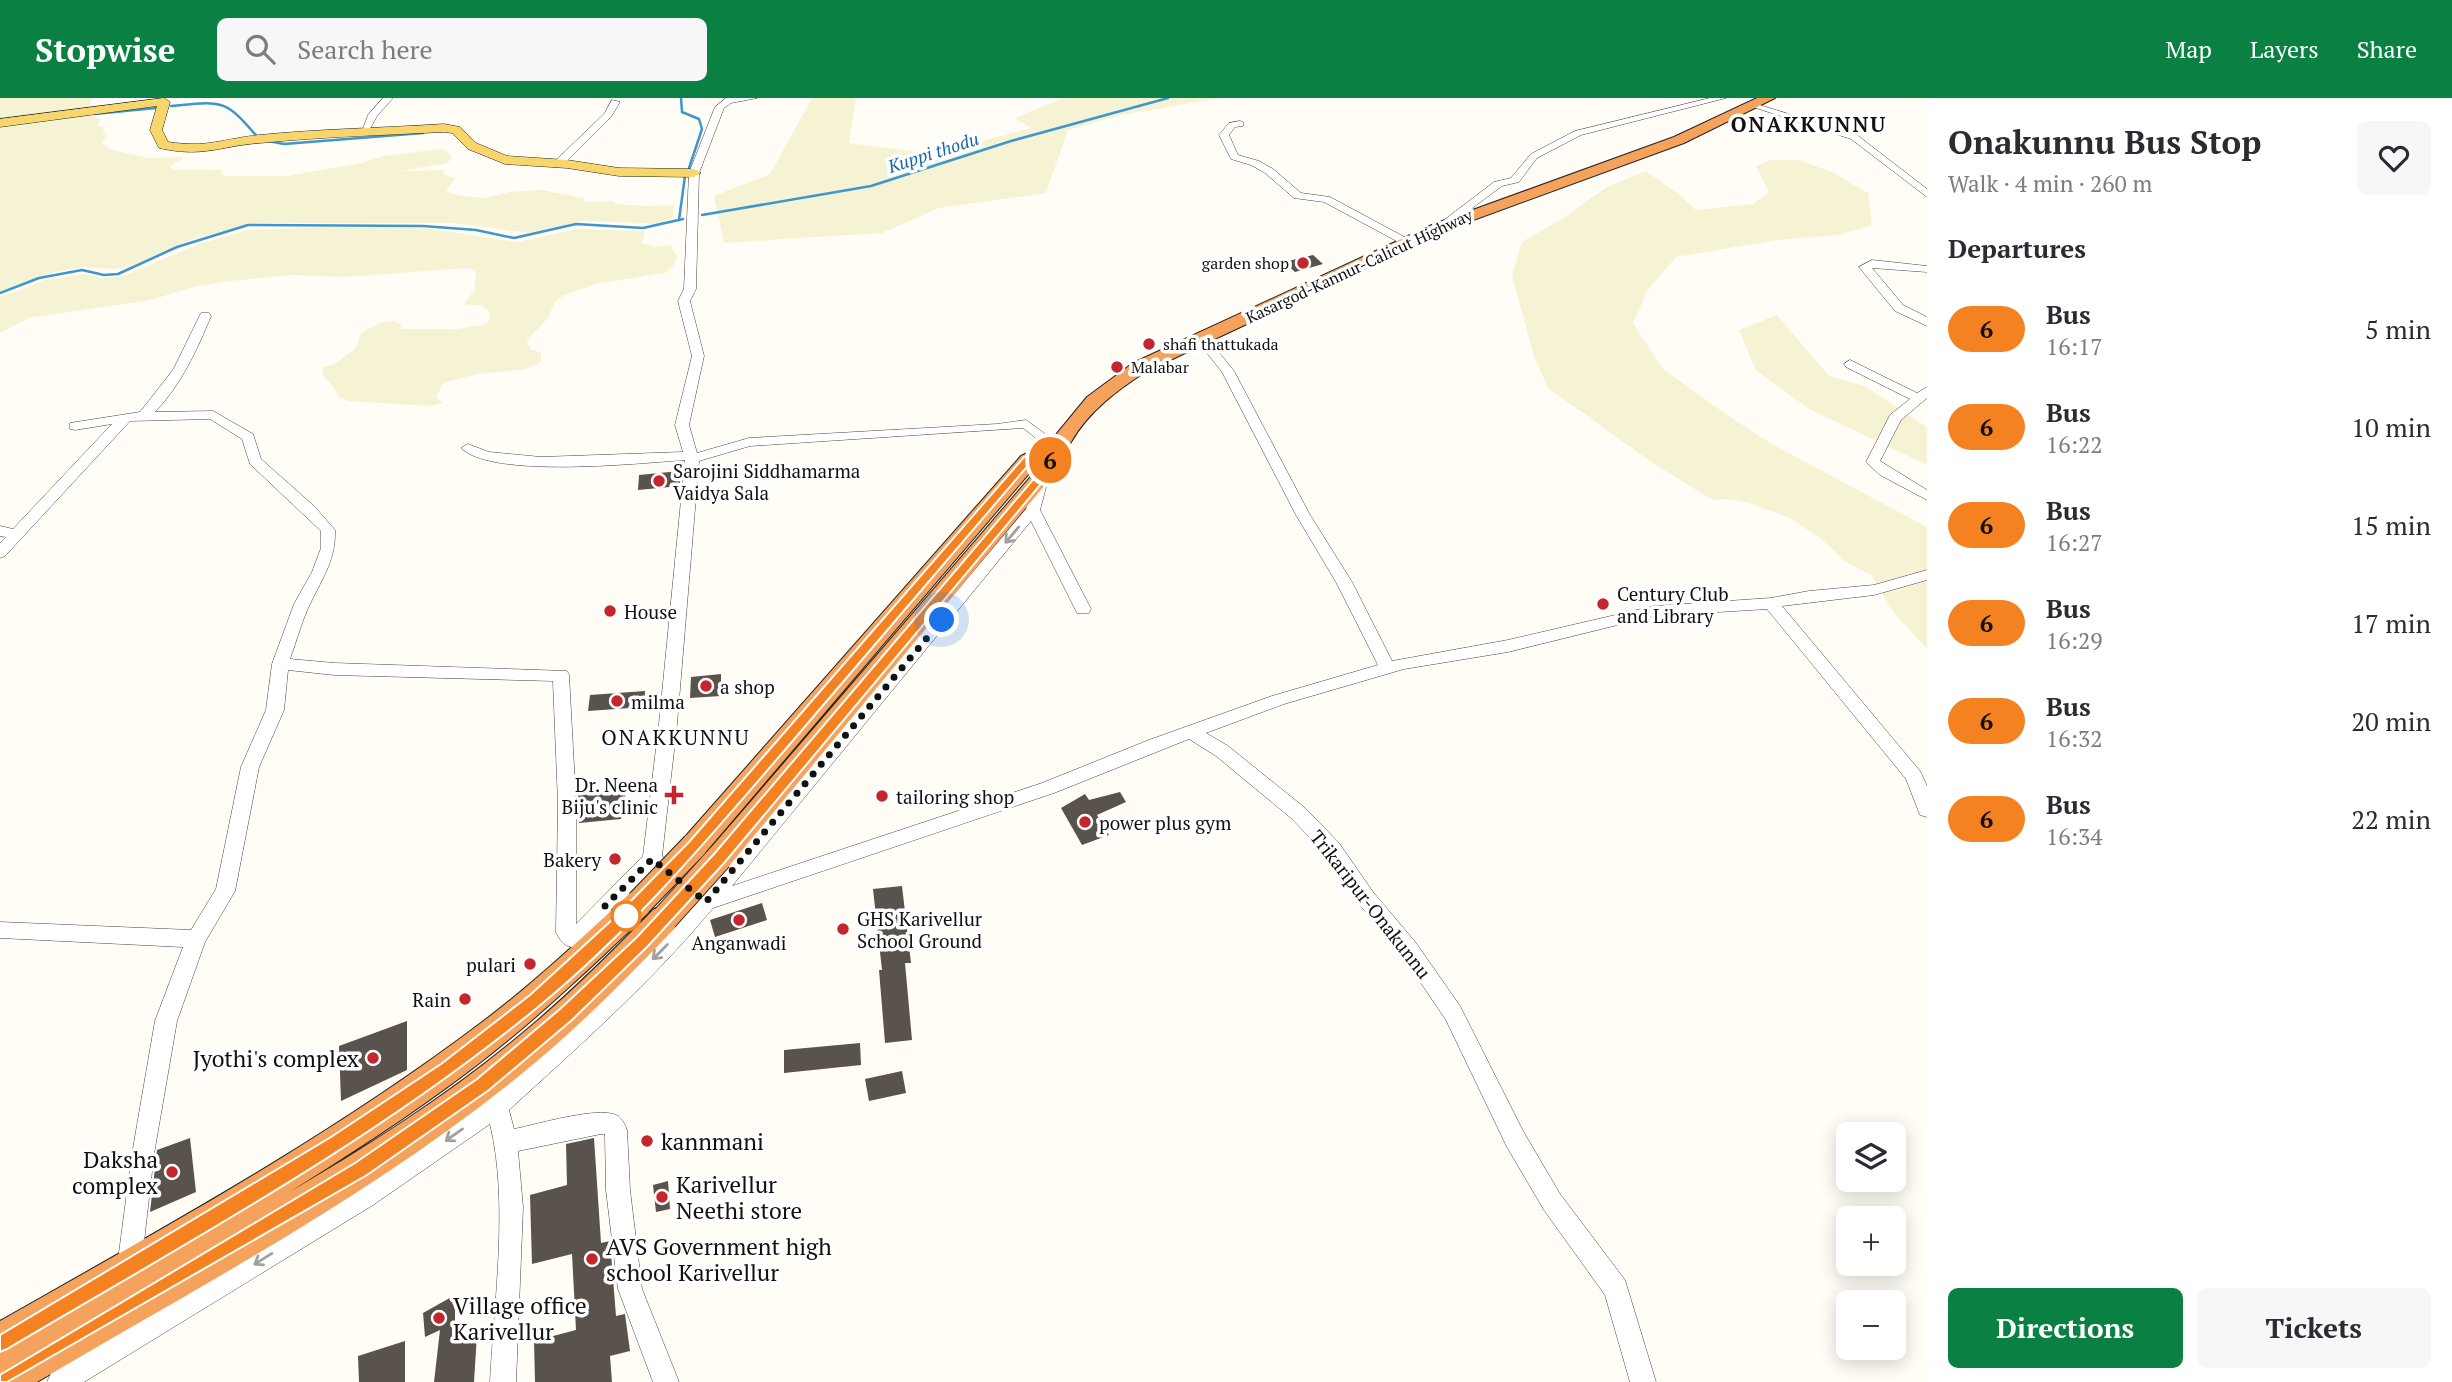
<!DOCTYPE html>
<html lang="en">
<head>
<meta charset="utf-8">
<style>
  :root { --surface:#fff; --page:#f7f7f7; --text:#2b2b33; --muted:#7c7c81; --accent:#0b8043 }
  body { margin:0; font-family:"PT Serif",serif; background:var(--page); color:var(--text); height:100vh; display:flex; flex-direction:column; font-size:26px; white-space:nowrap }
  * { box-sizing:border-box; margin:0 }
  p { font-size:23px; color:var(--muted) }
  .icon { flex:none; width:38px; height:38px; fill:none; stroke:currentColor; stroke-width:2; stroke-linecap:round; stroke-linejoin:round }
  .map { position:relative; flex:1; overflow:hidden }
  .panel { display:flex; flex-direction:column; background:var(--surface); width:525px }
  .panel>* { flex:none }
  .badge { padding:0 14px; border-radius:23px; font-size:24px; line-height:46px }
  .tools { position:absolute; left:1836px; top:1024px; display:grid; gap:14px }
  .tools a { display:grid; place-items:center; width:70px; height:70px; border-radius:10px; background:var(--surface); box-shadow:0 4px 18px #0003; font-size:35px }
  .you { position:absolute; width:35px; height:35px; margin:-18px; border:5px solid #fff; border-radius:50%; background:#1a73e8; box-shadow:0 0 0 10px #1a73e833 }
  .map>.badge { position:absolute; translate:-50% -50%; box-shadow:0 0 0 4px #fff }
  h2 { padding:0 21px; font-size:26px; line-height:63px }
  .round { display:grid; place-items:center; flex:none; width:74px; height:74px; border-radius:10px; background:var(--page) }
  .head { display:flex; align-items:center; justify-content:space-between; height:119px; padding:0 21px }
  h1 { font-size:33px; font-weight:600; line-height:52px }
  .action { display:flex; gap:14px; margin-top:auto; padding:14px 21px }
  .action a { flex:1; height:80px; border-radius:10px; background:var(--accent); color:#fff; font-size:28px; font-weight:600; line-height:80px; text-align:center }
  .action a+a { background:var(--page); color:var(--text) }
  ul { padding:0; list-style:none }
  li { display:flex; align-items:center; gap:21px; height:98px; padding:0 21px }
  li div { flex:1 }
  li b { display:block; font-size:26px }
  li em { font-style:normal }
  li .badge { min-width:77px; font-weight:700; text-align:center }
  header { display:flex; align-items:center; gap:42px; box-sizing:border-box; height:98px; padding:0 35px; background:var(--accent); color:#fff }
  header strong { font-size:33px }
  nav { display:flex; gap:38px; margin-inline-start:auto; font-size:24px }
  .search { width:490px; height:63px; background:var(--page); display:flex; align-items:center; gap:18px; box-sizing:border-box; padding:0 24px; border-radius:10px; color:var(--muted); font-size:26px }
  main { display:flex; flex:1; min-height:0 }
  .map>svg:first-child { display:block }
  .farmland { fill:#f6f3d4 }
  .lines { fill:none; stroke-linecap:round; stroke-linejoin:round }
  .stream { stroke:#3f96cf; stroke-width:2.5 }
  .building { fill:#5a524d }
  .minor-casing { stroke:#444; stroke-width:1 }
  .major-casing { stroke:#222; stroke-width:1 }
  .highway-casing { stroke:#222; stroke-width:2 }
  .minor { fill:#fff; fill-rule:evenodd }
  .major { fill:#f9d66b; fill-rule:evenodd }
  .highway { fill:#f5a25d; fill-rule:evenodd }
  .highway-bridge-casing { stroke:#222; stroke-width:28; stroke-linecap:butt }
  .highway-bridge { stroke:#f5a25d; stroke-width:26 }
  .oneway { stroke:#a0a0a0 }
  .line { fill:#f58220; stroke:#fff; stroke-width:2 }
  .walk { stroke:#111; stroke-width:7; stroke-dasharray:0 12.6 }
  .poi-dot { fill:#c4262e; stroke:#fff; stroke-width:2.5 }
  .stop-dot { fill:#fff; stroke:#f58220; stroke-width:3.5 }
  .labels { text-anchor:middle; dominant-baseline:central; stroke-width:7; stroke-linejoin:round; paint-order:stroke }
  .far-poi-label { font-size:16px; fill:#111; stroke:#fff; text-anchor:start }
  .far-street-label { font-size:16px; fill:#111; stroke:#fff }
  .far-water-label { font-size:18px; font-style:italic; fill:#1768a6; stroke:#fff }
  .poi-label { font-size:19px; fill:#111; stroke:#fff; text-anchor:start }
  .street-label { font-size:19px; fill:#111; stroke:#fff }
  .far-district-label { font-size:21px; font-weight:bold; letter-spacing:2px; fill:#111; stroke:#fff }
  .neighbourhood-label { font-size:21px; letter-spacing:2px; fill:#111; stroke:#fff }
  .near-poi-label { font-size:23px; fill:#111; stroke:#fff; text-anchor:start }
</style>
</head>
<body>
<header>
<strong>Stopwise</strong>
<div class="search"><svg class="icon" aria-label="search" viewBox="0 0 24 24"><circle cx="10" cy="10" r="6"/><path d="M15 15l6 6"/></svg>Search here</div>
<nav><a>Map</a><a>Layers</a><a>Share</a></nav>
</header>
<main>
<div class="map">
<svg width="1927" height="1284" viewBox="0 0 1927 1284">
  <rect width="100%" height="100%" fill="#fffdf5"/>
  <!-- farmland -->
  <g class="farmland">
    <polygon points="0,0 92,0 90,7 95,10 0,24"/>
    <polygon points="812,0 856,0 849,45 933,56 1031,30 1015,20 1063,0 1220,0 1122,17 1068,32 1046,95 939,110 882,135 724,145 714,98 770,76"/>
    <polygon points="92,17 100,21 98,28 104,29 103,33 106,38 102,45 110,51 148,60 182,59 183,61 169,69 173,71 221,72 222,77 227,78 288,78 361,65 384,58 440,51 447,53 452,60 447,65 401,73 443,72 445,73 442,76 456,80 446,92 452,96 464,98 485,100 509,94 541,92 584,100 585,104 613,103 617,106 644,108 675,107 673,110 673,120 658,126 583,123 528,135 454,125 253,125 184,144 134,167 116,171 84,169 54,174 0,194 0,30"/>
    <polygon points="1771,62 1799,62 1832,74 1868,95 1872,127 1839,137 1777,142 1676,159 1648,192 1633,225 1663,271 1723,314 1770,345 1927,429 1927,551 1894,515 1871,477 1844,463 1824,443 1792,421 1749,405 1729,401 1713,402 1654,366 1548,290 1534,258 1512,178 1522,144 1560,122 1607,89 1646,73 1680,97 1696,112 1753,106 1769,94 1756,68"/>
    <polygon points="331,129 424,130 518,144 578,131 645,133 642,145 654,149 670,147 678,159 671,171 665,175 596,186 564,197 555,204 548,220 527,242 530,251 541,255 541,264 526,271 478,276 443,285 436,300 443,305 428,308 349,303 338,299 335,291 324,279 322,269 335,266 355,251 361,235 382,224 395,223 401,226 401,231 457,231 483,227 489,223 490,214 481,207 466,207 465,204 474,193 476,180 475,174 469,170 346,179 289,177 222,184 193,189 151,202 29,220 0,235 0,199 48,181 85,176 102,180 123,178 199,146 248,132"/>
    <polygon points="1777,217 1829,278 1865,288 1927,329 1927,367 1811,312 1756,273 1739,232"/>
  </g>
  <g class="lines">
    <!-- stream -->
    <g class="stream">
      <polyline points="681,0 682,14 699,21 702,31 689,70"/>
      <path d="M171,8C222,3 225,0 259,41"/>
      <polyline points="94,16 156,10"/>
      <polyline points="268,43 284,46 423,35"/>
      <polyline points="702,117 871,88 1011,43 1168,0"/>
      <polyline points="679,122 685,78"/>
      <polyline points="0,195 39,180 82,172 104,177 118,176 177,149 248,127 423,128 476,132 514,140 576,126 643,130 683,121"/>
    </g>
  </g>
  <!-- building -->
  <g class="building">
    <polygon points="1313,157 1323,166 1295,174 1284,164"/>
    <polygon points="680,373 680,388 638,392 639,377"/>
    <polygon points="721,576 721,598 690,600 691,579"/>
    <polygon points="645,593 644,609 588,613 590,597"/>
    <polygon points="626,694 621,721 579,725 578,697"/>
    <polygon points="1120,694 1126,704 1097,717 1109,737 1082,747 1061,710 1085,696 1089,702"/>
    <polygon points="902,788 911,865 905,865 912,942 885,945 879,872 882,872 873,791"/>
    <polygon points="762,805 767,822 715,839 710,822"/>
    <polygon points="407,923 407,972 341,1003 339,948"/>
    <polygon points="860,945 861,967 784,975 784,952"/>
    <polygon points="902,973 906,995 869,1003 865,981"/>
    <polygon points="190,1040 196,1094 150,1114 157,1052"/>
    <polygon points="594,1040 601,1145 610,1143 616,1218 625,1216 630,1253 610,1258 612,1284 535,1284 534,1243 576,1232 572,1156 532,1166 530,1097 567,1087 566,1046"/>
    <polygon points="668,1083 670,1111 656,1114 653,1087"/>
    <polygon points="455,1197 455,1243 477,1236 474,1284 434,1284 440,1232 425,1239 423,1215"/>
    <polygon points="405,1243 405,1284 359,1284 358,1258"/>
  </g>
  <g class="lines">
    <!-- minor casing -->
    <g class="minor-casing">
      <g id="minor">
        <polygon points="383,0 393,0 377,18 367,36 361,36 368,17"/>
        <path d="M726,0H757L731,5L724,10L699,75L696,191L690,203L704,258L689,327L697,355L749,340L997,326L1026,322L1063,349L1056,353L1051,352L1023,330L750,348L699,363L677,626L662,758L705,792L1026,411L1037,375L1042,374L1049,378L1040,412L1091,511L1089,515H1077L1031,423L732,788L1042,685L1149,642L1272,598L1378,567L1336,484L1296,417L1222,274L1196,241L1198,238H1206L1234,273L1310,417L1352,484L1392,563L1508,542L1654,508L1771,500L1809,493L1874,487L1927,472V482L1874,497L1782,508L1920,673L1927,688V719L1920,717L1906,681L1767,511L1654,518L1508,554L1404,571L1284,606L1206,635L1228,648L1305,710L1339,745L1373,794L1416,845L1460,908L1523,1033L1560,1096L1625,1182L1656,1284H1630L1605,1197L1544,1112L1507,1049L1446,922L1402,857L1359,806L1325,755L1291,720L1216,658L1189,641L1054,695L713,810C652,884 580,947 509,1012L514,1031C535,1027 601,1007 618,1018C623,1022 625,1027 627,1032L630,1092L642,1191L679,1284H653L618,1191L606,1092L605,1036H601L518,1053L523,1109L516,1284H490C494,1204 509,1104 490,1026L373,1107L84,1284H47L51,1275L357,1091L489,1001L590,911L693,805L653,773L580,848C568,852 561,845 556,834L558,705L553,583L334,577L288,572L284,612L259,669L235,793L205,844L177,923L154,1056L141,1170L138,1179L129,1182L120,1179L117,1170L132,1056L155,923L183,849L0,840V824L191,832L216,791L241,669L266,612L272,566L294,506L312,474L321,450V433L250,366L242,341L210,321L130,323L5,458L0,460V445L6,439L0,438V428L13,431L112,326L75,332L70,331V325L140,314L173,272L201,215H209L211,218C197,252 181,287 155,314L213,313L253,336L261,361L314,408L335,432C336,461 323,479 311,504C302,522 297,542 290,561L334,565L567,573L569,577L576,705V826L643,758L659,626L685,362C640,365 493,381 461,350L468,346L489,354L541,359L683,354L675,327L692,258L678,203L684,191L689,75L715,9Z"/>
        <polygon points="1710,0 1726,0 1581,37 1537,60 1519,84 1502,88 1444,131 1435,129 1494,84 1511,80 1531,56 1575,33"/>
        <polygon points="612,2 620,4 611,19 563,67 555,67 555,63 604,16"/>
        <polygon points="1750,4 1857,37 1927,91 1927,99 1851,41 1750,8"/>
        <polygon points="1240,23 1243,24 1243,28 1235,29 1229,37 1238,57 1259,63 1273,71 1301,95 1330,99 1410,142 1410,146 1402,146 1324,104 1294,100 1265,75 1251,67 1231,61 1219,37 1229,25"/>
        <polygon points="1872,162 1927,168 1927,174 1872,170 1903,207 1927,219 1927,228 1895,213 1859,169"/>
        <polygon points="1850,262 1917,295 1927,289 1927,300 1901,322 1880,363 1927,392 1927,402 1880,377 1866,364 1890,317 1910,301 1846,269 1844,266"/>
      </g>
    </g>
    <!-- major casing -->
    <g class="major-casing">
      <path id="major" d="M164,0L170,4L162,32L168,44C208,50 222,41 259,37C320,31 382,30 444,26L460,29L476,45L507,58L567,62L619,70L694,71L701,75L694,79L619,78L567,70L505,66L468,51L452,35L444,34C383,37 321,39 260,45C219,48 204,60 159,50L150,32L157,8L0,29V21Z"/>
    </g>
    <!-- highway casing -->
    <g class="highway-casing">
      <g id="highway">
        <path d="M1757,0H1775L1684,45L1446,132L1147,273C1117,292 1089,313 1071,344C1063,356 1058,370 1049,382L729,768L719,772L709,768L705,760L709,752L1033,376L1038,365L704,756L694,759L684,756L680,748L684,740L1021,358L1050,344L1087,299L1133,265L1434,126L1674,39Z"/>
        <path d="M639,793L649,796L654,805L649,814C603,858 557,902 507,943C439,999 363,1048 288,1095C368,1048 447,998 518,939C566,900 611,855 654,811L665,807L676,811L680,820L676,829C626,881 575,933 519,978C371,1098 200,1188 37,1284H0V1223C164,1130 330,1039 481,925C533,886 581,841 629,796Z"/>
      </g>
    </g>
    <!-- minor -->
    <use href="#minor" class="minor"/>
    <!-- major -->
    <use href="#major" class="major"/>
    <!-- highway -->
    <use href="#highway" class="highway"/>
    <!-- highway-bridge casing -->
    <g class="highway-bridge-casing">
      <g id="highway-bridge">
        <polyline points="639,805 694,748"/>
        <polyline points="665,820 719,760"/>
      </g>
    </g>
    <!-- highway-bridge -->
    <use href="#highway-bridge" class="highway-bridge"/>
  </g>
  <!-- one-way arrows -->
  <defs><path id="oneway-shaft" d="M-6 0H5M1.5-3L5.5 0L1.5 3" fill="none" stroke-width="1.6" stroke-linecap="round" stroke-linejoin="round" transform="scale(1.75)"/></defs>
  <g class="oneway">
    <use href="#oneway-shaft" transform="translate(1012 437) rotate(130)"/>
    <use href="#oneway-shaft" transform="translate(660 854) rotate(135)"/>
    <use href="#oneway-shaft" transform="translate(454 1037) rotate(145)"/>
    <use href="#oneway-shaft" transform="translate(263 1161) rotate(148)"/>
  </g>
  <!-- line -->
  <path class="line" d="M1052,346L1061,349L1046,380L725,764L648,848L572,922L489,992L367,1077L7,1284H0V1277L355,1065L477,981L560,911L637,839L714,756L1037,377L1046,357L1031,364C951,458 870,552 790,646C711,738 632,832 538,909C375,1043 188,1144 7,1251L0,1254V1237L331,1039L441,966L530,897L614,820L689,744L1024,359Z"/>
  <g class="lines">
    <!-- walk -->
    <polyline class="walk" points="626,818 604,809 652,761 706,804 942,522"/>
  </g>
  <!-- markers -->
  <g class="poi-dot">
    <circle cx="1303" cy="165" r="7"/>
    <circle cx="1149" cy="246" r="7"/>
    <circle cx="1117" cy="269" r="7"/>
    <circle cx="659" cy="383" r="7"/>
    <circle cx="1603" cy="506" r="7"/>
    <circle cx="610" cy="513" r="7"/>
    <circle cx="706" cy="588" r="7"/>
    <circle cx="617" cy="603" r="7"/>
    <path d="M670.5 686.5h7v7h7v7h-7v7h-7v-7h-7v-7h7z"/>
    <circle cx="882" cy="698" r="7"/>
    <circle cx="1085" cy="724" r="7"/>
    <circle cx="615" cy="761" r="7"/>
    <circle cx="739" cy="822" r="7"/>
    <circle cx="843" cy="831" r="7"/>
    <circle cx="530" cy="866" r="7"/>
    <circle cx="465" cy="901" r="7"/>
    <circle cx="373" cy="960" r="7"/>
    <circle cx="647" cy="1043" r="7"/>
    <circle cx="172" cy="1074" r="7"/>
    <circle cx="662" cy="1099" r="7"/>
    <circle cx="592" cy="1161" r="7"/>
    <circle cx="439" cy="1220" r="7"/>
  </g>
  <circle class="stop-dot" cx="626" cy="818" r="14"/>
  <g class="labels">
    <!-- far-poi labels -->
    <g class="far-poi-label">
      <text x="1289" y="165" text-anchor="end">garden shop</text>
      <text x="1163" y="246">shafi thattukada</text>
      <text x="1131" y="269">Malabar</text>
    </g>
    <!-- far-street labels -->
    <g class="far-street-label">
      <text transform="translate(1359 168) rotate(-25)">Kasargod-Kannur-Calicut Highway</text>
    </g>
    <!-- far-water labels -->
    <g class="far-water-label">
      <text transform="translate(933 54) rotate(-18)">Kuppi thodu</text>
    </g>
    <!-- poi labels -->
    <g class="poi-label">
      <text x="673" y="372">Sarojini Siddhamarma<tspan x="673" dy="22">Vaidya Sala</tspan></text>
      <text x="1617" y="495">Century Club<tspan x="1617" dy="22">and Library</tspan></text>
      <text x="624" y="513">House</text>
      <text x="720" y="588">a shop</text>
      <text x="631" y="603">milma</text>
      <text x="658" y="686" text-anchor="end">Dr. Neena<tspan x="658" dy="22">Biju's clinic</tspan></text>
      <text x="896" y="698">tailoring shop</text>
      <text x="1099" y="724">power plus gym</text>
      <text x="601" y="761" text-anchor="end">Bakery</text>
      <text x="857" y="820">GHS Karivellur<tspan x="857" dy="22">School Ground</tspan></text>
      <text x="739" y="844" text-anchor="middle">Anganwadi</text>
      <text x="516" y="866" text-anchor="end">pulari</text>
      <text x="451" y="901" text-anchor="end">Rain</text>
    </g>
    <!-- street labels -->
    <g class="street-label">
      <text transform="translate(1371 806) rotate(52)">Trikaripur-Onakunnu</text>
    </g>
    <!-- far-district labels -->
    <g class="far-district-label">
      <text x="1809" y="26">ONAKKUNNU</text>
    </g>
    <!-- neighbourhood labels -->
    <g class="neighbourhood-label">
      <text x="676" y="639">ONAKKUNNU</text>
    </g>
    <!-- near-poi labels -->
    <g class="near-poi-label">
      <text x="359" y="960" text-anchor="end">Jyothi's complex</text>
      <text x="661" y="1043">kannmani</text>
      <text x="158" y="1061" text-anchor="end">Daksha<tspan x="158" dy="26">complex</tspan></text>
      <text x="676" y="1086">Karivellur<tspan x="676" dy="26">Neethi store</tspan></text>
      <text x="606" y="1148">AVS Government high<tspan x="606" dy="26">school Karivellur</tspan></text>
      <text x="453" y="1207">Village office<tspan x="453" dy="26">Karivellur</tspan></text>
    </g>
  </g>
</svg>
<div class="tools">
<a><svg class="icon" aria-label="layers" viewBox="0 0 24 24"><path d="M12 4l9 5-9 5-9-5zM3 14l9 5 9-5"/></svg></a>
<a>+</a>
<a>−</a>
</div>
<div class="you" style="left:942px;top:522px"></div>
<b class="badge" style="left:1050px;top:362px;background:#f58220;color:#111">6</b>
</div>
<section class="panel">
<div class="head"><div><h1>Onakunnu Bus Stop</h1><p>Walk · 4 min · 260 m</p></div><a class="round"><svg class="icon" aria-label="heart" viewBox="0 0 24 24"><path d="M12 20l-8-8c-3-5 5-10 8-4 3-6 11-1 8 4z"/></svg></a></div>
<h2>Departures</h2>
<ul>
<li><span class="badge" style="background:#f58220;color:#111">6</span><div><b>Bus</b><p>16:17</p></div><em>5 min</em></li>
<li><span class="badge" style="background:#f58220;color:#111">6</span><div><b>Bus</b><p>16:22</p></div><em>10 min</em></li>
<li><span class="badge" style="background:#f58220;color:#111">6</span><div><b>Bus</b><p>16:27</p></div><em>15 min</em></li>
<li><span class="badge" style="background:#f58220;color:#111">6</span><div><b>Bus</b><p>16:29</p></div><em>17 min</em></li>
<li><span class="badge" style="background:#f58220;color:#111">6</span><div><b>Bus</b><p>16:32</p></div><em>20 min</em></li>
<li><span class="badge" style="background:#f58220;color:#111">6</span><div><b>Bus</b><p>16:34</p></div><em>22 min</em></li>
</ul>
<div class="action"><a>Directions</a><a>Tickets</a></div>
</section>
</main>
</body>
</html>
